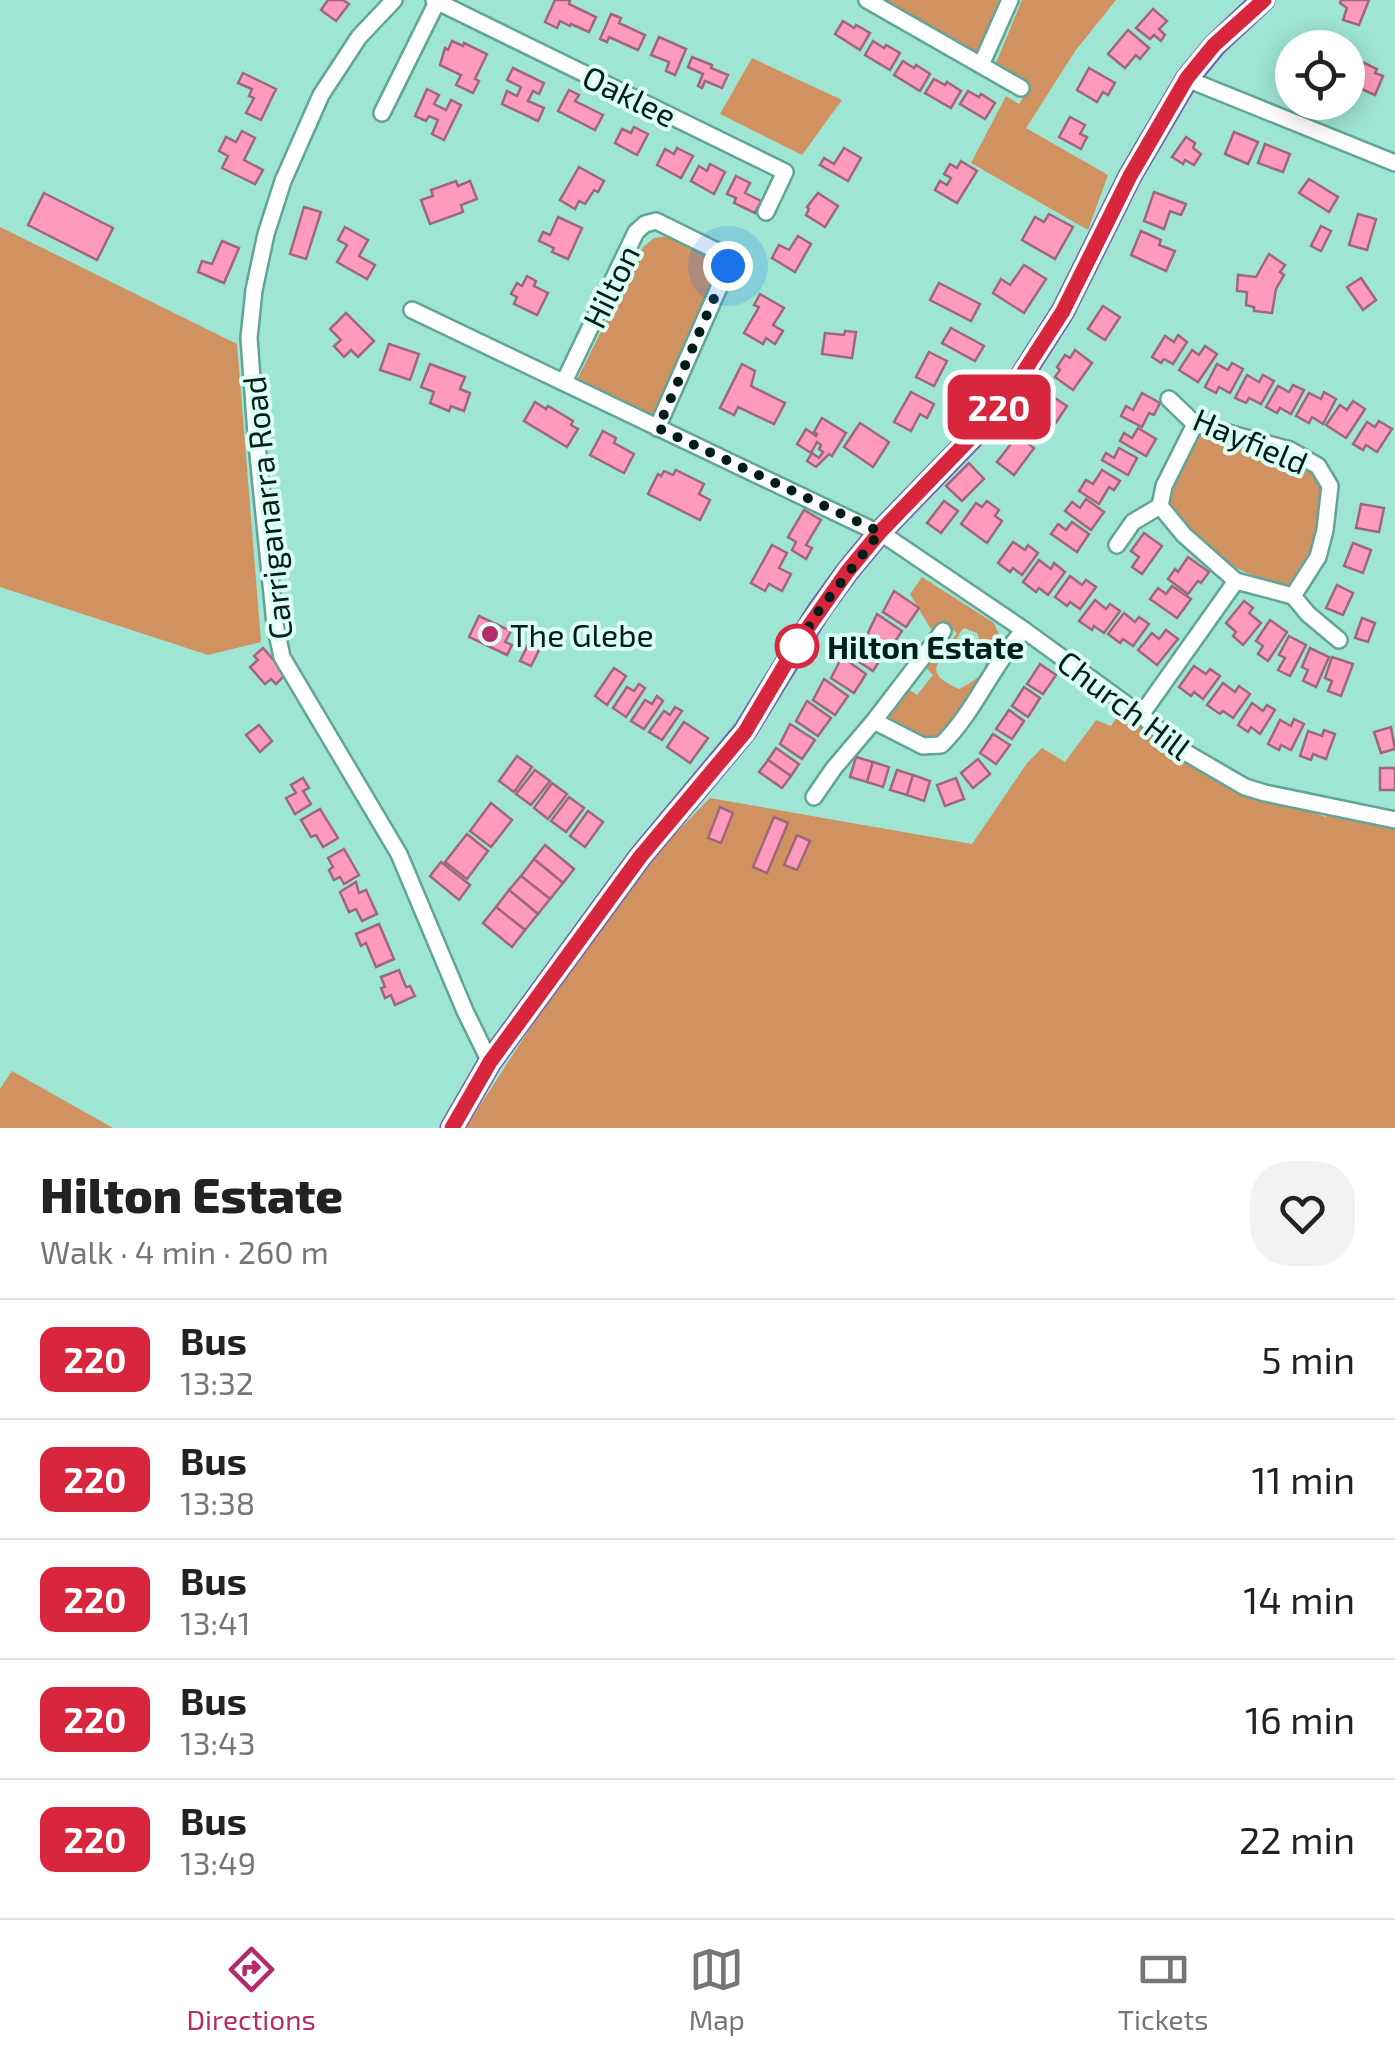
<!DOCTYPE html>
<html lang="en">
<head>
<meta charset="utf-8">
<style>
  :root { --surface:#fff; --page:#f2f2f2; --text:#222; --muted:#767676; --line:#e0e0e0; --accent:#b52b6a }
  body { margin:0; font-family:"Exo 2",sans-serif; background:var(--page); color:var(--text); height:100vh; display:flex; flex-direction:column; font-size:38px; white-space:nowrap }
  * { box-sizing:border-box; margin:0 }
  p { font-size:32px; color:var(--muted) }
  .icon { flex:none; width:55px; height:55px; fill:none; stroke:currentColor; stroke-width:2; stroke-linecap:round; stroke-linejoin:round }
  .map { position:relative; height:1128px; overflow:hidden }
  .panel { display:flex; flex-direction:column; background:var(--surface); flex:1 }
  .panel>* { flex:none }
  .badge { padding:0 20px; border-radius:15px; font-size:35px; line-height:65px }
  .fabs { position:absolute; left:1275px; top:30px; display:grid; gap:20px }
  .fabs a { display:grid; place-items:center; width:90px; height:90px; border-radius:50%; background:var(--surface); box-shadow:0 5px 25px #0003; font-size:50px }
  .you { position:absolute; width:50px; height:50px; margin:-25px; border:8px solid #fff; border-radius:50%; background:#1a73e8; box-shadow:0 0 0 15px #1a73e833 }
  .map>.badge { position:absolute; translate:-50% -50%; box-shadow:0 0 0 5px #fff }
  .round { display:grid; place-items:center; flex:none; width:105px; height:105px; border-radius:40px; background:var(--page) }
  .headline { display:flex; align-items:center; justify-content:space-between; height:170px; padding:0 40px }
  h1 { font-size:48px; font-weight:800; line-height:75px }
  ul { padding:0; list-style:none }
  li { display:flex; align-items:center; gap:30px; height:120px; padding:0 40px; border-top:2px solid var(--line) }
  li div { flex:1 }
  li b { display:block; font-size:38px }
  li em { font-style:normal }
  li .badge { min-width:110px; font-weight:700; text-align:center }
  .tabs { display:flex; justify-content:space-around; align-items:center; height:140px; border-top:2px solid var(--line); background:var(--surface); font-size:28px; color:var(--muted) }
  .tabs a { display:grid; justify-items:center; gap:5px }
  .tabs .active { color:var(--accent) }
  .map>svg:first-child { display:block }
  .green { fill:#d19262; fill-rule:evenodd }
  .building { fill:#fe9abd; stroke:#9e687a; stroke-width:2.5 }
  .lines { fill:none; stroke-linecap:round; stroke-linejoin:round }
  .minor-casing { stroke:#60a596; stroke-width:20 }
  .major-casing { stroke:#7565ae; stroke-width:25 }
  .minor { stroke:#fff; stroke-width:15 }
  .major { stroke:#d1b9ff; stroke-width:20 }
  .line-casing { stroke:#fff; stroke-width:22 }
  .line { stroke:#d7263d; stroke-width:15 }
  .walk { stroke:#021e19; stroke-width:10; stroke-dasharray:0 18 }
  .poi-dot { fill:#b52b6a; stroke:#dcfef5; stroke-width:4 }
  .stop-dot { fill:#fff; stroke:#d7263d; stroke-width:5 }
  .labels { text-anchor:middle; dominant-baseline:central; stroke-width:8; stroke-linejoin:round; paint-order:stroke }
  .street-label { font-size:32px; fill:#021e19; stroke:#dcfef5 }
  .poi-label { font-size:32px; fill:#021e19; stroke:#dcfef5; text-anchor:start }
  .stop-label { font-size:32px; font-weight:bold; fill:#021e19; stroke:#dcfef5; text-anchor:start }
</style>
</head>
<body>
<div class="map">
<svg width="1395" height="1128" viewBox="0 0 1395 1128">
  <rect width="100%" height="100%" fill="#9fe5d4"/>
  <!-- green -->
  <g class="green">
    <polygon points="883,0 1003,0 985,43 977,52 967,51 887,6"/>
    <polygon points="1022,0 1116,0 1076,50 1026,128 1108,175 1088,230 971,163 1006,96 1019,104 1030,86 998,67 996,63"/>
    <polygon points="752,58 842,100 802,155 720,114"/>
    <polygon points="0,227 237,344 261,642 208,655 0,587"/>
    <path d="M669,236C694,246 709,247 718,274L653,416L577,380L643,247L654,238Z"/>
    <polygon points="1205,433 1299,461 1312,470 1324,493 1311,556 1289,586 1280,588 1206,554 1169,510 1173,480 1195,436"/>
    <path d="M922,577L994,623L999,634L992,649L999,653L944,734L932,739L895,729L889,719L891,712L908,689L917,695L933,675L926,668L943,644L947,646L957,633L942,622L934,632L932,631L910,594ZM964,628L977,633C988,664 993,672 959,689C933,677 928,669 951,648C957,642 957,635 964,628Z"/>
    <path d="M1123,708L1139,718L1148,735L1239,787L1326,817L1327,815L1395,828V1128H465C528,1033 587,935 662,848C677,831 694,815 710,798L972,844L1027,763L1042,748L1065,762L1096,720L1111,726Z"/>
    <polygon points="12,1071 113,1128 0,1128 0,1089"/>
  </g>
  <!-- building -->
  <g class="building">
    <polygon points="328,0 343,0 349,4 336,21 321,10"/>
    <polygon points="555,0 570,0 569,4 596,17 589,32 571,24 570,26 560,21 557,28 545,22"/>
    <polygon points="1341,0 1369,0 1359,25 1343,20 1347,8 1340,3"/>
    <polygon points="1153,9 1167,21 1159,29 1165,35 1161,41 1154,35 1150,39 1136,28"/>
    <polygon points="611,14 621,18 619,23 645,35 638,50 609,37 607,42 600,39"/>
    <polygon points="843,21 854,28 856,25 870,33 860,50 835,34"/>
    <polygon points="1128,30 1149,48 1140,59 1136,55 1125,68 1108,54"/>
    <polygon points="659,37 686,49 675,75 666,71 669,62 651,55"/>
    <polygon points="452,41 463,46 464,43 487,54 475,79 479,81 473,93 456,85 461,75 440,65 445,48 448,50"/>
    <polygon points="873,41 884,48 886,45 900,53 890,70 865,55"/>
    <polygon points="692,57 712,65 711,68 728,75 722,88 705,81 702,88 698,86 703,74 688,67"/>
    <polygon points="903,61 914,68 916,65 930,74 920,91 894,75"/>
    <polygon points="1360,61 1377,69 1375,73 1383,76 1375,95 1350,84"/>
    <polygon points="513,68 544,83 539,94 533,91 528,101 544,108 538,121 502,104 507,91 517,96 521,87 507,80"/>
    <polygon points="1089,68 1115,83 1108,95 1103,92 1097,102 1077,90"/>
    <polygon points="243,73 276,89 261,120 246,113 254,98 249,96 252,89 238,83"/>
    <polygon points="934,79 945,85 947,82 961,91 951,108 925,93"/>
    <polygon points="427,89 439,95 434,104 446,110 451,100 461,105 444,140 432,134 438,120 429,116 426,121 415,116"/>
    <polygon points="569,90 579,95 575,101 603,115 595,130 558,111"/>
    <polygon points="968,91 979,97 981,94 995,103 985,119 960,104"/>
    <polygon points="1070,117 1085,125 1080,134 1087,137 1081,149 1059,137"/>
    <polygon points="634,127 648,134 637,155 615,143 622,129 631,133"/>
    <polygon points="242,131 255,138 244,160 263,170 255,184 222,168 228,156 219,151 226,137 236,142"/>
    <polygon points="1234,132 1258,142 1248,164 1225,154"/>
    <polygon points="1186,137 1195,143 1193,148 1201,154 1194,165 1185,160 1183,164 1172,157"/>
    <polygon points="1265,144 1290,154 1283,172 1258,163"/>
    <polygon points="677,148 693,156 681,178 657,165 665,149 674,154"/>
    <polygon points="844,148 861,158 848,181 820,165 824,158 834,164"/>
    <polygon points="961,161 977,171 957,203 935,190 940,181 947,185 951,178 944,174 950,164 957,168"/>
    <polygon points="710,164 725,172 714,194 691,181 699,166 707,171"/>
    <polygon points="579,167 604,181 598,192 594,190 585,204 579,201 575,209 560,200"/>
    <polygon points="736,176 750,183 745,193 761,201 755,213 734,203 736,198 727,194"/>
    <polygon points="1309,179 1338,197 1329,212 1299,193"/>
    <polygon points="456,181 458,186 470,181 477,199 461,205 463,212 430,224 421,200 433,196 431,190"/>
    <polygon points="1154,192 1186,204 1181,215 1170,211 1164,229 1144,221"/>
    <polygon points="44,193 113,228 97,260 28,225"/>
    <polygon points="818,193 838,206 825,227 806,215 809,209 807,207"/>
    <polygon points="304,207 321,212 306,259 290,254"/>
    <polygon points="1049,214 1073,227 1055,259 1022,240 1035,217 1044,222"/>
    <polygon points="1358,214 1376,219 1367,250 1349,245"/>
    <polygon points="558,217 582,228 568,259 552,252 554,248 539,241 543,232 550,235"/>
    <polygon points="1321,226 1331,231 1321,251 1311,246"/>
    <polygon points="345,227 368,240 359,256 375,265 367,279 337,262 347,245 338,240"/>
    <polygon points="1141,231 1161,240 1159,245 1175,251 1166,271 1131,255"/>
    <polygon points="798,236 811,244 795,272 772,258 779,245 789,250"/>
    <polygon points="222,241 239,248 224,283 198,272 202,261 212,264"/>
    <polygon points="1269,254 1285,265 1280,272 1284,275 1276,289 1272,313 1254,311 1254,307 1246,305 1247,292 1237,291 1238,275 1256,277"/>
    <polygon points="1024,265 1046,279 1024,313 993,293 1001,279 1010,285"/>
    <polygon points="527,276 536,281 534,286 548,293 537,315 514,304 517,297 511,294 517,283 522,286"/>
    <polygon points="1361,278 1376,300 1363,310 1347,287"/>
    <polygon points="939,283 980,304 971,321 930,300"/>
    <polygon points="760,294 784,308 773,325 783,331 775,344 766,338 763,344 744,333 759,307 754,305"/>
    <polygon points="1103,306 1120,317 1105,340 1088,329"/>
    <polygon points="346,313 374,341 358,357 351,350 344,357 334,346 341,340 330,329"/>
    <polygon points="951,328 984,346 975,361 942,343"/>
    <polygon points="845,331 856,332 852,358 822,354 825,333 844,335"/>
    <polygon points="1178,335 1187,342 1173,364 1164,359 1161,363 1152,357 1165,336 1174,342"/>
    <polygon points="389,344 419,354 410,380 380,370"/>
    <polygon points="1205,346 1217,354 1198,382 1179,370 1192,350 1199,355"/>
    <polygon points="1075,350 1092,363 1073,390 1055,377 1060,370 1057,367 1065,355 1070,358"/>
    <polygon points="929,352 947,361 934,386 916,377"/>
    <polygon points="1232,363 1243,369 1230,393 1219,387 1216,393 1205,387 1217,364 1228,370"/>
    <polygon points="430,364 465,377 460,389 470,393 464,411 451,406 449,411 430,403 434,392 421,387"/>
    <polygon points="742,364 755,371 751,386 785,403 774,424 738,407 734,415 720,408"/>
    <polygon points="1247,375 1259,382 1263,375 1274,381 1261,404 1249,398 1246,403 1235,398"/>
    <polygon points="1293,385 1304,390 1291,414 1280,408 1277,413 1266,407 1278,386 1289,392"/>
    <polygon points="1037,386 1067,406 1055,424 1036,412 1032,418 1021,411"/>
    <polygon points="911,392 934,404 927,418 920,414 911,431 894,422"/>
    <polygon points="1324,392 1336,399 1323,424 1312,417 1309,423 1296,416 1309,393 1321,399"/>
    <polygon points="1142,393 1160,403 1154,415 1149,413 1142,427 1121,416 1126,406 1133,410"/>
    <polygon points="1353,401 1365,409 1346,438 1326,425 1340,405 1347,410"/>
    <polygon points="535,402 546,409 548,406 573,421 571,425 578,429 567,447 524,421"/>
    <polygon points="822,418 846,433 832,456 829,454 816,467 807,461 812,453 819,458 823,452 819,449 821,445 817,442 811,453 797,444 806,429 816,436 817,434 814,432"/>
    <polygon points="1379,421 1392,429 1377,452 1366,445 1363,450 1353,444 1367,422 1375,427"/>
    <polygon points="860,423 889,442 873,467 844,447"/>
    <polygon points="1138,428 1156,439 1146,456 1120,441 1124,433 1132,438"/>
    <polygon points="603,431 616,438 614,443 634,454 624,473 590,455"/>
    <polygon points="1017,436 1034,448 1014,475 997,462"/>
    <polygon points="1119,448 1137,458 1128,475 1102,460 1106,453 1114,458"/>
    <polygon points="969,463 984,479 962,501 946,486"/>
    <polygon points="676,470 704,484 699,494 710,500 700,520 648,494 658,474 661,476 664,471 673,475"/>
    <polygon points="1102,470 1120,481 1114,490 1109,487 1099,504 1079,491 1086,480 1093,484"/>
    <polygon points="1086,499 1104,512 1091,530 1065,511 1072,502 1080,508"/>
    <polygon points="944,501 958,511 941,533 927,523"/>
    <polygon points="987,501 999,510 995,516 1002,521 987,543 961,524 976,503 982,507"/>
    <polygon points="1361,504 1384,508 1379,532 1356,528"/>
    <polygon points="804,510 821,520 806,545 812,548 806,559 792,550 796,542 788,537"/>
    <polygon points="1072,522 1089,534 1077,552 1051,534 1058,524 1066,530"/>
    <polygon points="1144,533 1162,546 1142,574 1132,567 1139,557 1131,551"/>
    <polygon points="1013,542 1025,550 1028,545 1038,553 1022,575 1013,568 1010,572 998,563"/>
    <polygon points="1353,543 1371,550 1363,573 1344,566"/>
    <polygon points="772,545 787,553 779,568 791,574 782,591 769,584 765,591 751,583"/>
    <polygon points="1188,557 1209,572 1201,583 1198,581 1188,594 1168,579 1175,569 1178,572"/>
    <polygon points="1039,560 1051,569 1054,563 1065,572 1048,595 1039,588 1036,592 1023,582"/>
    <polygon points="1070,576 1082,585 1086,580 1096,587 1080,609 1070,602 1067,606 1055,597"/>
    <polygon points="1337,585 1353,593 1343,615 1326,608"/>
    <polygon points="1172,586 1191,599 1177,618 1150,599 1158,588 1166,594"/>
    <polygon points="894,591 919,608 906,627 883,612"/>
    <polygon points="1095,600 1106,609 1110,604 1120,611 1104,633 1094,626 1092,630 1079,621"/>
    <polygon points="1244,601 1253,608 1249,613 1261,623 1243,645 1233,636 1236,632 1226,623"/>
    <polygon points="1124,613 1135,622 1139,617 1149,624 1133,646 1123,639 1120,643 1108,634"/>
    <polygon points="877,614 902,631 889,650 867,635"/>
    <polygon points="479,616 511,631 505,642 512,645 507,655 469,637"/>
    <polygon points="1362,618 1375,623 1368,642 1355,638"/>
    <polygon points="1270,620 1287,632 1268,661 1258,654 1263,646 1256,641"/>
    <polygon points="1166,630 1178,639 1157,665 1138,650 1152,633 1159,639"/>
    <polygon points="861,636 885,652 873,671 850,656"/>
    <polygon points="1289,636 1306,645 1290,676 1278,670 1285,658 1279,655"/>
    <polygon points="531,639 542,644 531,666 520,661"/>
    <polygon points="263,648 286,674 276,684 271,679 265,684 250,667 258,660 254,656"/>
    <polygon points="1310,648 1329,657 1316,687 1303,681 1308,670 1302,667"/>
    <polygon points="842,657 866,674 854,693 831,678"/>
    <polygon points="1332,657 1353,664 1341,696 1328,691 1332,681 1325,678"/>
    <polygon points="1040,664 1056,675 1043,694 1027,684"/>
    <polygon points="1194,666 1206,674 1210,669 1220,676 1203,699 1194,692 1191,696 1179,687"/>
    <polygon points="614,668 626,676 607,705 595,696"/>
    <polygon points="824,679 848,696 835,715 813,700"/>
    <polygon points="1223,683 1235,692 1239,686 1250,694 1233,718 1223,711 1220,714 1207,705"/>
    <polygon points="639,684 645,688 626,717 613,708 627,687 634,691"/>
    <polygon points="1024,687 1040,698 1028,717 1012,706"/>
    <polygon points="657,696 663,701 644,729 631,721 645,700 652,704"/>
    <polygon points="807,701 831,718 818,736 796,721"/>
    <polygon points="1252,703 1263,711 1267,705 1275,710 1260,734 1251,727 1248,732 1238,725"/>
    <polygon points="675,707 682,711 662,740 649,732 664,711 670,715"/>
    <polygon points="1009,710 1024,721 1012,739 996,729"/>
    <polygon points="1294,719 1304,724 1291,750 1281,745 1279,750 1268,744 1280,720 1291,726"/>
    <polygon points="684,722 708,738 690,763 667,747"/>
    <polygon points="790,724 815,740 802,759 780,744"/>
    <polygon points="259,725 272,741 260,752 246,735"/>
    <polygon points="1391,727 1395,749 1381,753 1374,732"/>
    <polygon points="1324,730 1335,734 1326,759 1313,754 1311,760 1300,756 1308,731 1322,736"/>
    <polygon points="993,734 1010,745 996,764 980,753"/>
    <polygon points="776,748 799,764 791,776 768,760"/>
    <polygon points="517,756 532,767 514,792 499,781"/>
    <polygon points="856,757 873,762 867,782 850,777"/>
    <polygon points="978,759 990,774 973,788 961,773"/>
    <polygon points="768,760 791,776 782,788 759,772"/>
    <polygon points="873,762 889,767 883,787 867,782"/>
    <rect x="1380" y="768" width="15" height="22"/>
    <polygon points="535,770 550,781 531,805 516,794"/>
    <polygon points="897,770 913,775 907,795 890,790"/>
    <polygon points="913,775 930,781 924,801 907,795"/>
    <polygon points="303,778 309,788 303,791 311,804 295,814 286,798 296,793 291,785"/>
    <polygon points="956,778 964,799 945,806 937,785"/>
    <polygon points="552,783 567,794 548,819 534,808"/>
    <polygon points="569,797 584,808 566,832 551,821"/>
    <polygon points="491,803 512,820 491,847 470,831"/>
    <polygon points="720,807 733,813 721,843 708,838"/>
    <polygon points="320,809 338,838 323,847 316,835 311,837 301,820"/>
    <polygon points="588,811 603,822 585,847 570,836"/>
    <polygon points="774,817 788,823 767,873 753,867"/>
    <polygon points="467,834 488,851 467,879 445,862"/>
    <polygon points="797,835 810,841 797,870 784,865"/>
    <polygon points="545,845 574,869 563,883 534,859"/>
    <polygon points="344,849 359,875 344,884 340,877 334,880 329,870 333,867 328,858"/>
    <polygon points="534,859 563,883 550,899 521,876"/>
    <polygon points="441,862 470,885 459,900 430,876"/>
    <polygon points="521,876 550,899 538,914 509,890"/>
    <polygon points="356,882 359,893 366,890 377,914 362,921 356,909 349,912 340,892"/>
    <polygon points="509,890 538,914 525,930 496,907"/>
    <polygon points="496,907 525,930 512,947 483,923"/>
    <polygon points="379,924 394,959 376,967 366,943 361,946 356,934"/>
    <polygon points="399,970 406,987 410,986 415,996 395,1005 391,995 385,998 381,988 385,987 381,977"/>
  </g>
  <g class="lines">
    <!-- minor casing -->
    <g class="minor-casing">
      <g id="minor">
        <polyline points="394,0 359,37 321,95 283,181 266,234 254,290 249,338 256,434 275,624 282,657 399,854 465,1011 490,1062"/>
        <polyline points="434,0 785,172 766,212"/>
        <polyline points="867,0 1021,88"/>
        <polyline points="981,65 1010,0"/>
        <polyline points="1187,79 1395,163"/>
        <polyline points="382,113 437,2"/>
        <polyline points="412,310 887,537 1024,630 1141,715 1185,752 1245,787 1265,793 1395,820"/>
        <polyline points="564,382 636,232 645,224 656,221 721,253 728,267 657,428"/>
        <polyline points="1169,399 1195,424 1290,450 1318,466 1330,486 1325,530 1318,557 1293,596"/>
        <polyline points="1195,424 1164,486 1160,506 1184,535 1236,581 1293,596 1308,614 1339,640"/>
        <polyline points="1117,545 1133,522 1160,506"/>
        <polyline points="1141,715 1236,581"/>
        <path d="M874,721L923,746L941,745C975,712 992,665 1024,630"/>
        <polyline points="814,797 834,768 874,721 943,631"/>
      </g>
    </g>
    <!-- major casing -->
    <g class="major-casing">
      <polyline id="major" points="452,1128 490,1062 640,857 745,731 818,612 847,572 879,533 987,422 1016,385 1063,311 1130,176 1187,79 1215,45 1263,0"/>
    </g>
    <!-- minor -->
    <use href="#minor" class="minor"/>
    <!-- major -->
    <use href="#major" class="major"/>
  </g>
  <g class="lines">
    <!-- line casing -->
    <g class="line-casing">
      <polyline id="line" points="452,1128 490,1062 640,857 745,732 802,636 847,572 880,532 986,422 1016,384 1063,311 1130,176 1187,78 1214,45 1264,0"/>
    </g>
    <!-- line -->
    <use href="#line" class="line"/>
    <!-- walk -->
    <polyline class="walk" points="728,266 658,428 880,532 818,612 797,646"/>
  </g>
  <!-- markers -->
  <circle class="poi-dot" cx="490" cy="634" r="10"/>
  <circle class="stop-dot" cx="797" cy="646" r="20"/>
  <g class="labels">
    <!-- street labels -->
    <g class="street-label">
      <text transform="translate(630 95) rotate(26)">Oaklee</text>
      <text transform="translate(610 286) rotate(-64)">Hilton</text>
      <text transform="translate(1251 440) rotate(23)">Hayfield</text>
      <text transform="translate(266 508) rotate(-96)">Carriganarra Road</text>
      <text transform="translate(1125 704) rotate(37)">Church Hill</text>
    </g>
    <!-- poi labels -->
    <g class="poi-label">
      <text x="510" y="634">The Glebe</text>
    </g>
    <!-- stop labels -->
    <g class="stop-label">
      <text x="827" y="646">Hilton Estate</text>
    </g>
  </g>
</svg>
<div class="fabs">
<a><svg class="icon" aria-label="locate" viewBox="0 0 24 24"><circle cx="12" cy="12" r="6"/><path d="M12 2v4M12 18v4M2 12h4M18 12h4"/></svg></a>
</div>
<div class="you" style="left:728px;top:266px"></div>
<b class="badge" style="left:999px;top:407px;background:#d7263d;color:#fff">220</b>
</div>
<section class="panel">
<div class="headline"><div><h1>Hilton Estate</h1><p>Walk · 4 min · 260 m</p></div><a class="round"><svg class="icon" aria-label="heart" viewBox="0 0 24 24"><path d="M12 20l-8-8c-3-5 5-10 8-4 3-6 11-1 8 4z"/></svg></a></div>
<ul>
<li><span class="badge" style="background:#d7263d;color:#fff">220</span><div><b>Bus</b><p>13:32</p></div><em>5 min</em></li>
<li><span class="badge" style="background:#d7263d;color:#fff">220</span><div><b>Bus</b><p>13:38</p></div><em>11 min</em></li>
<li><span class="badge" style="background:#d7263d;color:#fff">220</span><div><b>Bus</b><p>13:41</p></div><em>14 min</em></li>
<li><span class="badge" style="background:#d7263d;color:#fff">220</span><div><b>Bus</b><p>13:43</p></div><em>16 min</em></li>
<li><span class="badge" style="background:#d7263d;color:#fff">220</span><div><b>Bus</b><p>13:49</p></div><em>22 min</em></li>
</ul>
</section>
<nav class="tabs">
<a class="active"><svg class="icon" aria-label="directions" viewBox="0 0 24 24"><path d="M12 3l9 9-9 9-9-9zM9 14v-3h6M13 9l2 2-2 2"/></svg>Directions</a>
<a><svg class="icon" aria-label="map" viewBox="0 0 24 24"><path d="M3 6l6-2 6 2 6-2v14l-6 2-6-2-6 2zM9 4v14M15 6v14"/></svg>Map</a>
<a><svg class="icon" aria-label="tickets" viewBox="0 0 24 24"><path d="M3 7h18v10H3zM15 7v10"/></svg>Tickets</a>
</nav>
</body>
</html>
